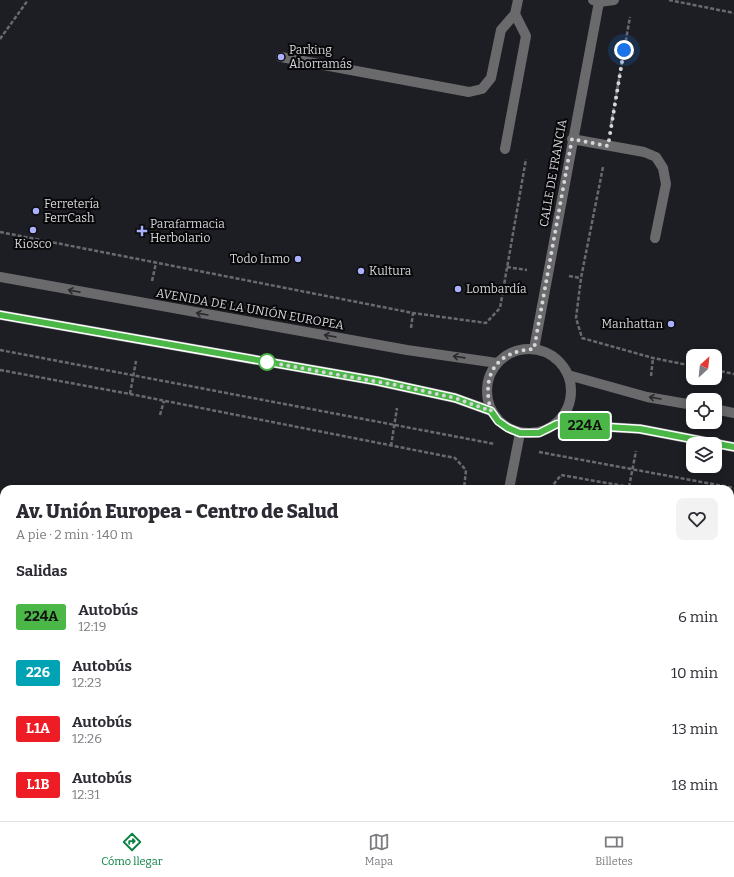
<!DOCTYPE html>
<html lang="es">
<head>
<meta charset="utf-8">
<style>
  :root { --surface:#fff; --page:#f2f2f3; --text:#2b2b33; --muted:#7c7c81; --line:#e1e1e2; --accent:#0b8043 }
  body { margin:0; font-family:Bitter,serif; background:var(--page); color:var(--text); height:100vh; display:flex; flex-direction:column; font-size:15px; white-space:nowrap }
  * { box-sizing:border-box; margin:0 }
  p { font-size:13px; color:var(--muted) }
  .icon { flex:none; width:22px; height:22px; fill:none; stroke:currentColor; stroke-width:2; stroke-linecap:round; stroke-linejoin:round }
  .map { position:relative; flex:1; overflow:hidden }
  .drawer { position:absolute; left:0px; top:485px; width:734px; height:336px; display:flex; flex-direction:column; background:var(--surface); border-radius:12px 12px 0 0; box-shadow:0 2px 10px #0003 }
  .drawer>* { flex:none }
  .badge { padding:0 8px; border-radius:3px; font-size:14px; line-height:26px }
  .needle { width:26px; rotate:27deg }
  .buttons { position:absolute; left:686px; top:349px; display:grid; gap:8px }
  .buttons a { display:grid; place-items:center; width:36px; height:36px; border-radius:8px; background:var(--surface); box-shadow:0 2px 10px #0003; font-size:20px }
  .you { position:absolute; width:20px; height:20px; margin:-10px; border:3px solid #fff; border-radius:50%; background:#1a73e8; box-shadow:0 0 0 6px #1a73e833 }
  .map>.badge { position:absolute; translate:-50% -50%; box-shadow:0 0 0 2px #fff }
  h2 { padding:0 16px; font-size:15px; line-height:36px }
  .round { display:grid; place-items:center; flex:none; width:42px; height:42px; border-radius:8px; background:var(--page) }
  .overview { display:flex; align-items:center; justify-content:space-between; height:68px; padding:0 16px }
  h1 { font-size:19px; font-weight:800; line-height:30px }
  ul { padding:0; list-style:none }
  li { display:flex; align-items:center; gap:12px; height:56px; padding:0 16px }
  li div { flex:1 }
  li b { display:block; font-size:15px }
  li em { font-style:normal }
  li .badge { min-width:44px; font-weight:700; text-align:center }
  .tabs { display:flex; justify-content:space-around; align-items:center; height:56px; border-top:1px solid var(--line); background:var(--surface); font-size:11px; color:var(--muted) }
  .tabs a { display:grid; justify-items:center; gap:2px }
  .tabs .on { color:var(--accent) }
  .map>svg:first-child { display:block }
  .water { fill:#07002c }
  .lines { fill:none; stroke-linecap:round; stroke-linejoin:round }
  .path { stroke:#696a6f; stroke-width:2.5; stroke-dasharray:4 2; stroke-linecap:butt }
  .minor { stroke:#6a6a6d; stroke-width:10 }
  .oneway { stroke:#2a2a2d }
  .line-casing { stroke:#fff; stroke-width:9 }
  .line { stroke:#4ab747; stroke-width:6 }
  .walk { stroke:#d5d6d9; stroke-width:4; stroke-dasharray:0 7.2 }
  .poi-dot { fill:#aab0fb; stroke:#08080a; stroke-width:1.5 }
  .stop-dot { fill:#fff; stroke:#4ab747; stroke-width:2 }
  .labels { text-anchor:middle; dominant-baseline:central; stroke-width:4; stroke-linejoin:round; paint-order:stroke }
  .poi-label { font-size:12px; fill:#d5d6d9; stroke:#08080a; text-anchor:start }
  .street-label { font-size:12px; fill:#d5d6d9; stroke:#08080a }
</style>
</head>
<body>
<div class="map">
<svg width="734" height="821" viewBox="0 0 734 821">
  <rect width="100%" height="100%" fill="#1d1e23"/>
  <!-- water -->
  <polygon class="water" points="730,630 734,630 734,655 730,676"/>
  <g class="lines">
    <!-- path -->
    <g class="path">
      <polyline points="669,0 734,13"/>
      <polyline points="0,39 28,0"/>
      <polyline points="611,124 630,17"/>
      <polyline points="603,167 581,278 576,318 582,338 653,358 693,366"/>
      <polyline points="0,232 413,313 486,323 500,308 526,159"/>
      <polyline points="507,267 527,270"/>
      <polyline points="569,276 581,278"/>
      <polyline points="152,281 156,263"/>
      <polyline points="411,328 413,313"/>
      <polyline points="0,350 495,444"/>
      <polyline points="0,370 130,394 455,458 466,470 464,489"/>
      <polyline points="715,370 734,374"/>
      <polyline points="651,376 653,358"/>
      <polyline points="130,394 136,361"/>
      <polyline points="160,415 164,401"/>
      <polyline points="391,446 397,408"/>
      <polyline points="539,452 734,488"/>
      <polyline points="629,487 636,451"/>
      <polyline points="550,489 561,475 641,489"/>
      <polyline points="730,506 734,507"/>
      <polyline points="445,817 448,821"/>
    </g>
    <!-- minor -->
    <g class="minor">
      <polyline points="593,0 599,2 614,0"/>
      <polyline points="281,57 469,92 482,89 491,78 501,30 515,14 518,0"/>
      <polyline points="572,139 644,152 656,157 663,168 666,184 655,238"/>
      <polyline points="505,149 526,36 515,14"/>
      <polyline points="0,277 407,350 497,363"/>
      <polyline points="0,315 377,381 455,398 491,411"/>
      <polyline points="534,349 599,2"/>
      <circle cx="529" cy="391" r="42"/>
      <polyline points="568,375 647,397 693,405"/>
      <polyline points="715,409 734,413"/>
      <polyline points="557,424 640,429 734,447"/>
      <polyline points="509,489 520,433"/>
      <polyline points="393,817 396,821"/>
      <polyline points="502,817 505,821"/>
      <polyline points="674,821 675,817"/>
    </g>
  </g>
  <!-- one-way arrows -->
  <defs><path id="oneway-shaft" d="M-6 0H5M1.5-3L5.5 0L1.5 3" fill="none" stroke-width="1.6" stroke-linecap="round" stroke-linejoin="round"/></defs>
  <g class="oneway">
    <use href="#oneway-shaft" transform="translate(74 291) rotate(-169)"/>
    <use href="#oneway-shaft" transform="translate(202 314) rotate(-170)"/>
    <use href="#oneway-shaft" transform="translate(330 336) rotate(-170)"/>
    <use href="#oneway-shaft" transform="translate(459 357) rotate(-172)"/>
    <use href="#oneway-shaft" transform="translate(655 398) rotate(-170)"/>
  </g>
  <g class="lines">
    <!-- line casing -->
    <g class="line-casing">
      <polyline id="line" points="0,315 377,381 455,398 491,411 498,421 508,428 520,433 539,433 557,424 640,429 734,447"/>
    </g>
    <!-- line -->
    <use href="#line" class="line"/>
    <!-- walk -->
    <path class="walk" d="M267,362L401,386L455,398L491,411C481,375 496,351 534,349L572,139L608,146L624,50"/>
  </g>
  <!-- markers -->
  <g class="poi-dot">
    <circle cx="281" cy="57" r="4"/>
    <circle cx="36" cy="211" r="4"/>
    <circle cx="33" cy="230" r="4"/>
    <path d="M140 225h4v4h4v4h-4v4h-4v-4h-4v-4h4z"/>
    <circle cx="298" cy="259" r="4"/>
    <circle cx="361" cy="271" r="4"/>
    <circle cx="458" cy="289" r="4"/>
    <circle cx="671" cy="324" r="4"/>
  </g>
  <circle class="stop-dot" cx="267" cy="362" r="8"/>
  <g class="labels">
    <!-- poi labels -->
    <g class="poi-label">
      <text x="289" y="50">Parking<tspan x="289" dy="14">Ahorramás</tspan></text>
      <text x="44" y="204">Ferretería<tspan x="44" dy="14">FerrCash</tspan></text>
      <text x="150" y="224">Parafarmacia<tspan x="150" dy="14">Herbolario</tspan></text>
      <text x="33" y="244" text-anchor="middle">Kiosco</text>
      <text x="290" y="259" text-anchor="end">Todo Inmo</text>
      <text x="369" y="271">Kultura</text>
      <text x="466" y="289">Lombardía</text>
      <text x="663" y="324" text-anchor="end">Manhattan</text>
    </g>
    <!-- street labels -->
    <g class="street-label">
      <text transform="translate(553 173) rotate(-80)">CALLE DE FRANCIA</text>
      <text transform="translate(250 309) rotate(10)">AVENIDA DE LA UNIÓN EUROPEA</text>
    </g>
  </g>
</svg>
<div class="buttons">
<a><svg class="needle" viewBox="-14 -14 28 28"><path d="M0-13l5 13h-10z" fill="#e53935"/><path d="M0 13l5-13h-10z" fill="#7c7c81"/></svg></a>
<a><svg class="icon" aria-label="locate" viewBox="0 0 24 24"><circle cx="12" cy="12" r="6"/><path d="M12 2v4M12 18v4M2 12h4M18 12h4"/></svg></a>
<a><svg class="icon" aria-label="layers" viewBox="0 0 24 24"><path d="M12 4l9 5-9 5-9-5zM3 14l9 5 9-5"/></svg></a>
</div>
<div class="you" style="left:624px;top:50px"></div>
<b class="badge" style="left:585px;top:426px;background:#4ab747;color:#111">224A</b>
<section class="drawer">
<div class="overview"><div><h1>Av. Unión Europea - Centro de Salud</h1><p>A pie · 2 min · 140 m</p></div><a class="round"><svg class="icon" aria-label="heart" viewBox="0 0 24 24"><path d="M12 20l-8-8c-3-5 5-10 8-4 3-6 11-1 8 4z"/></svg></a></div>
<h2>Salidas</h2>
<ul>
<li><span class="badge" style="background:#4ab747;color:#111">224A</span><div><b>Autobús</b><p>12:19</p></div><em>6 min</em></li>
<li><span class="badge" style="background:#00a3b4;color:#fff">226</span><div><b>Autobús</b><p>12:23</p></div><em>10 min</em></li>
<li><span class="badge" style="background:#ee1c25;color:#fff">L1A</span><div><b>Autobús</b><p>12:26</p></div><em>13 min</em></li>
<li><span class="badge" style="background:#ee1c25;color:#fff">L1B</span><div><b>Autobús</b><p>12:31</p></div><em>18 min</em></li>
</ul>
</section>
</div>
<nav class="tabs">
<a class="on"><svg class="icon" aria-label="directions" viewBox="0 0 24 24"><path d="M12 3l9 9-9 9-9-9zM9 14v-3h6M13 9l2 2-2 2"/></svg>Cómo llegar</a>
<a><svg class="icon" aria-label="map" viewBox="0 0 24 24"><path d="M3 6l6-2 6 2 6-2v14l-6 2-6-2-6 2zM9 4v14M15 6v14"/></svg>Mapa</a>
<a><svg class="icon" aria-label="tickets" viewBox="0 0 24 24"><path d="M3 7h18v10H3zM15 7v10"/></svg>Billetes</a>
</nav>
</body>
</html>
